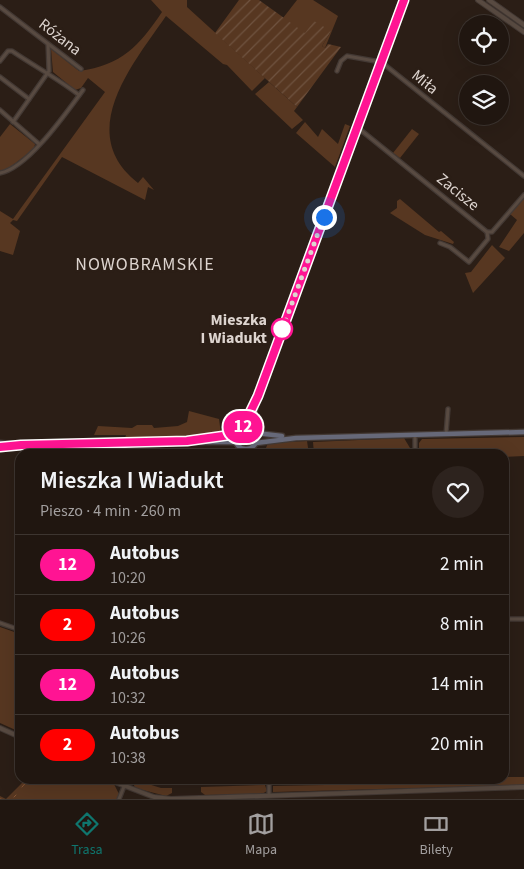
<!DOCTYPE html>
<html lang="pl">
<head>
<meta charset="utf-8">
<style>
  :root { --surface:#201610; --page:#2d231e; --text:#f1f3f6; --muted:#a29f9f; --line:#3d3530; --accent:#0f766e }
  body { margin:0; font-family:"Source Sans 3",sans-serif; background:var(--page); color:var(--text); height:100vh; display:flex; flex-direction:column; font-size:19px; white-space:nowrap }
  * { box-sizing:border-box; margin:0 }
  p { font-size:16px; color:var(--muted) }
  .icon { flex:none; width:28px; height:28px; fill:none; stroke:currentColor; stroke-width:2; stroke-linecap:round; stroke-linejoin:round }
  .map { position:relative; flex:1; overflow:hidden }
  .side { position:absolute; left:15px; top:449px; width:494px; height:335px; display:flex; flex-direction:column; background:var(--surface); border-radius:15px; box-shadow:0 5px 20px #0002,0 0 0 1px var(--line) }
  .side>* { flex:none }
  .badge { padding:0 10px; border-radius:16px; font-size:18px; line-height:32px }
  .controls { position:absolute; left:459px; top:15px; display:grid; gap:10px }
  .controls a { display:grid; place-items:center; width:50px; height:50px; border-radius:50%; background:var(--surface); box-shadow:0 5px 20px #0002,0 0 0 1px var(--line); font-size:25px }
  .you { position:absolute; width:25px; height:25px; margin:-12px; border:4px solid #fff; border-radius:50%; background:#1a73e8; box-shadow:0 0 0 8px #1a73e833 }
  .map>.badge { position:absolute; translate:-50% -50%; box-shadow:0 0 0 2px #fff }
  .round { display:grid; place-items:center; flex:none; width:52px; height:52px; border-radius:26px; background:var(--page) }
  .head { display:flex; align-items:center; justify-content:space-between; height:85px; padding:0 25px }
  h1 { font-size:24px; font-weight:600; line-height:38px }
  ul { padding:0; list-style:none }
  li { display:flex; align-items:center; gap:15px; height:60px; padding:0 25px; border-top:1px solid var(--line) }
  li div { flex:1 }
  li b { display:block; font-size:19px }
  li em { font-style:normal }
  li .badge { min-width:55px; font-weight:700; text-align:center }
  .tab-bar { display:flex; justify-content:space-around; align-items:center; height:70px; border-top:1px solid var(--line); background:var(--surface); font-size:14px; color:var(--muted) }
  .tab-bar a { display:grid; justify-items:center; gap:2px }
  .tab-bar .selected { color:var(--accent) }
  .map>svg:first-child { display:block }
  .grass { fill:#573721 }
  .garden { fill:url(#garden-furrows) }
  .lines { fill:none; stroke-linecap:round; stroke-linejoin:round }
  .stream { stroke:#865636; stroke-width:1 }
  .minor-casing { stroke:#433934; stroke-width:5.5 }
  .tertiary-casing { stroke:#433934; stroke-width:6 }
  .secondary-casing { stroke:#433934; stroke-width:7 }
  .minor { stroke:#584a41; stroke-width:3 }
  .tertiary { stroke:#584a41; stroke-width:4 }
  .secondary { stroke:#676979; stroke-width:4.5 }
  .line-casing { stroke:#fff; stroke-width:11 }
  .line { stroke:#ff1493; stroke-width:8 }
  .walk { stroke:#ddd4cf; stroke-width:5; stroke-dasharray:0 9 }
  .stop-dot { fill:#fff; stroke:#ff1493; stroke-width:2.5 }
  .labels { text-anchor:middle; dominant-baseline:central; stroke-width:5; stroke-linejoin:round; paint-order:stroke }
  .street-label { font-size:16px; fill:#ddd4cf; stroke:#2b1e16 }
  .stop-label { font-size:16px; font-weight:bold; fill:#ddd4cf; stroke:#2b1e16; text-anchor:end }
  .neighbourhood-label { font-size:18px; letter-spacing:1px; fill:#ddd4cf; stroke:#2b1e16 }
</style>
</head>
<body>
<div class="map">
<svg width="524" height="799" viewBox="0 0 524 799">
  <defs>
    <pattern id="garden-furrows" width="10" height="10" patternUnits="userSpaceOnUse" patternTransform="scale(1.25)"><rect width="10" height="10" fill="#573721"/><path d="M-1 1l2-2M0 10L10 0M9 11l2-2" fill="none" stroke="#6f5340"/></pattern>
  </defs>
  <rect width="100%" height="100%" fill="#2b1e16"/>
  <!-- grass -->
  <g class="grass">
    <path d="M151,0H187V7L265,78L252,91L227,65L223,64L166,16C133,64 74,133 138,183L143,177L154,190L148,187L145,200L62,157L17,221L13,220L10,223L20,231L13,255L0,251V211L13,219L105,92L88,78L81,88L75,90L53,72L51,49L79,71C122,65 139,46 162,12Z"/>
    <polygon points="297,0 313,0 338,16 325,48 322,46 331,31 305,34 283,18"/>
    <polygon points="269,82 297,107 294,111 303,120 292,129 255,94"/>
    <polygon points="305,122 318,137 322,129 338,144 345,124 350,126 335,167 296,133"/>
    <polygon points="10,124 35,144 34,149 5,171 0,172 0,137"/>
    <polygon points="412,129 419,134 400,158 393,153"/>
    <polygon points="524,197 524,233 509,251 499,247 517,220 510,214"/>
    <polygon points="400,199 439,232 441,231 454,242 453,244 425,235 390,213 397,208 397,201"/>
    <polygon points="492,245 505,258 473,293 465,273 471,272"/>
    <polygon points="189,411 219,419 221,434 186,438 125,438 126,435 94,435 98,426 132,428 137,425 152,425 154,428 178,426 187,422"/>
    <polygon points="524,437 524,456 505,457 505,464 504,454 419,454 419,443 422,439"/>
    <polygon points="404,438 410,448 410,454 314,454 313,442"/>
    <polygon points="307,441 309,454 256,454 266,448 268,443"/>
    <polygon points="0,627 20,634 20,732 0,723"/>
    <polygon points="504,777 524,777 524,785 273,792 273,786 326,785 326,779 404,779 403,781"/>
    <polygon points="26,779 103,779 114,784 119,794 118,799 0,799 0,796 6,799"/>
    <polygon points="132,779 161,788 172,788 172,793 166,796 135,788"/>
    <polygon points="265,785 267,791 262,794 205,795 201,792 201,787"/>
  </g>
  <!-- garden -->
  <polygon class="garden" points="239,0 259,0 305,33 314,21 331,31 322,46 325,48 328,44 341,47 297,107 215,33"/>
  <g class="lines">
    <!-- stream -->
    <g class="stream">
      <polyline points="22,787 29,779"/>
      <polyline points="14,797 16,795"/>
      <polyline points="0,799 1,799"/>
    </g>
    <!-- minor casing -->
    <g class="minor-casing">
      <g id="minor">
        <polyline points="0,7 81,69"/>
        <path d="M0,61L8,51H12C34,66 57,78 79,95"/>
        <polyline points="337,71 341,61 347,56 375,61 385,65 524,176"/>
        <polyline points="0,77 29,99"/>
        <polyline points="0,110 39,144"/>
        <polyline points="13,122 49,71 48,44"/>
        <polyline points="357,127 487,232 488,239 469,262 450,247 440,243"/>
        <path d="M0,173C28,168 66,113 83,90"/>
        <polyline points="487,232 492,232 524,195"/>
        <polyline points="446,434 448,409"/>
        <polyline points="415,435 415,454"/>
        <polyline points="238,454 238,446"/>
        <polyline points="244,454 247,449"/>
        <polyline points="504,619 524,619"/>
        <polyline points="0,623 20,630"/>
        <polyline points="269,779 269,795"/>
        <polyline points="119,799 127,779"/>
      </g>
    </g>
    <!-- tertiary casing -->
    <g class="tertiary-casing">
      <g id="tertiary">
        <polyline points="478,0 524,32"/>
        <polyline points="489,0 524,25"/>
        <polyline points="243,427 254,404"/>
        <polyline points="252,429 258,395 404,0"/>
        <polyline points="0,728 20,737"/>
        <polyline points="107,779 154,797 171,799 524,787"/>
      </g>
    </g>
    <!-- secondary casing -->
    <g class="secondary-casing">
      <g id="secondary">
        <circle cx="246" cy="438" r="11"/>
        <polyline points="256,433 282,436"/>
        <polyline points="206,438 236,433"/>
        <polyline points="0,443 12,444"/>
        <polyline points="256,443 296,438 524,432"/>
        <polyline points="0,447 133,442 236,442"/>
      </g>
    </g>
    <!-- minor -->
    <use href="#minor" class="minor"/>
    <!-- tertiary -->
    <use href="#tertiary" class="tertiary"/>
    <!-- secondary -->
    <use href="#secondary" class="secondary"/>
  </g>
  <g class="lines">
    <!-- line casing -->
    <g class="line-casing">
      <polyline id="line" points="0,447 21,445 187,441 230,435 243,427 258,396 404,0"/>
    </g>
    <!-- line -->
    <use href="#line" class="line"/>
    <!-- walk -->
    <polyline class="walk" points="282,329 281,333 324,217"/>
  </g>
  <!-- markers -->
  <circle class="stop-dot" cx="282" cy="329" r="10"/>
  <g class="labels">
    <!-- street labels -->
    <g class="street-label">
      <text transform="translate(60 37) rotate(38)">Różana</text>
      <text transform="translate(425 82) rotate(39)">Miła</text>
      <text transform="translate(458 192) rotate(39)">Zacisze</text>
    </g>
    <!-- stop labels -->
    <g class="stop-label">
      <text x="267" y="320">Mieszka<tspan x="267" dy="18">I Wiadukt</tspan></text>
    </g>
    <!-- neighbourhood labels -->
    <g class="neighbourhood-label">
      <text x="145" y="264">NOWOBRAMSKIE</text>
    </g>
  </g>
</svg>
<div class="controls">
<a><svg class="icon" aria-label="locate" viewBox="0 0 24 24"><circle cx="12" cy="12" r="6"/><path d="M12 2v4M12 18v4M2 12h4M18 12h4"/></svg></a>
<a><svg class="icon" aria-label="layers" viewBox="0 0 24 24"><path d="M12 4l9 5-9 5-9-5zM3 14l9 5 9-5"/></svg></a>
</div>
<div class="you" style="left:324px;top:217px"></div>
<b class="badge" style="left:243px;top:427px;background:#ff1493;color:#fff">12</b>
<section class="side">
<div class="head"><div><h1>Mieszka I Wiadukt</h1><p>Pieszo · 4 min · 260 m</p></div><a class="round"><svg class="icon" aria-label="heart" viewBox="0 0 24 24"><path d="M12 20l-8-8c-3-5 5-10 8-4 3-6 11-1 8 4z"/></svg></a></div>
<ul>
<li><span class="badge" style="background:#ff1493;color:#fff">12</span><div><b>Autobus</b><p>10:20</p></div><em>2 min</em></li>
<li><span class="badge" style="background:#f00;color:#fff">2</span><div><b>Autobus</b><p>10:26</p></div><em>8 min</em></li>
<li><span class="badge" style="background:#ff1493;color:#fff">12</span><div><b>Autobus</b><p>10:32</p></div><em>14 min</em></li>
<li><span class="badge" style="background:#f00;color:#fff">2</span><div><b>Autobus</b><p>10:38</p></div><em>20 min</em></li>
</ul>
</section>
</div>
<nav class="tab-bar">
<a class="selected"><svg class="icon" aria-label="directions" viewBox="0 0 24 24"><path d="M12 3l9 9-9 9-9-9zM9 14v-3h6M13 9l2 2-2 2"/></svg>Trasa</a>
<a><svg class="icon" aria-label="map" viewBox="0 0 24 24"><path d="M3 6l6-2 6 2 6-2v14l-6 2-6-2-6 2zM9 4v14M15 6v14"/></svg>Mapa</a>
<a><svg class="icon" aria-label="tickets" viewBox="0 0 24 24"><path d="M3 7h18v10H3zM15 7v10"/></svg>Bilety</a>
</nav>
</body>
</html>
